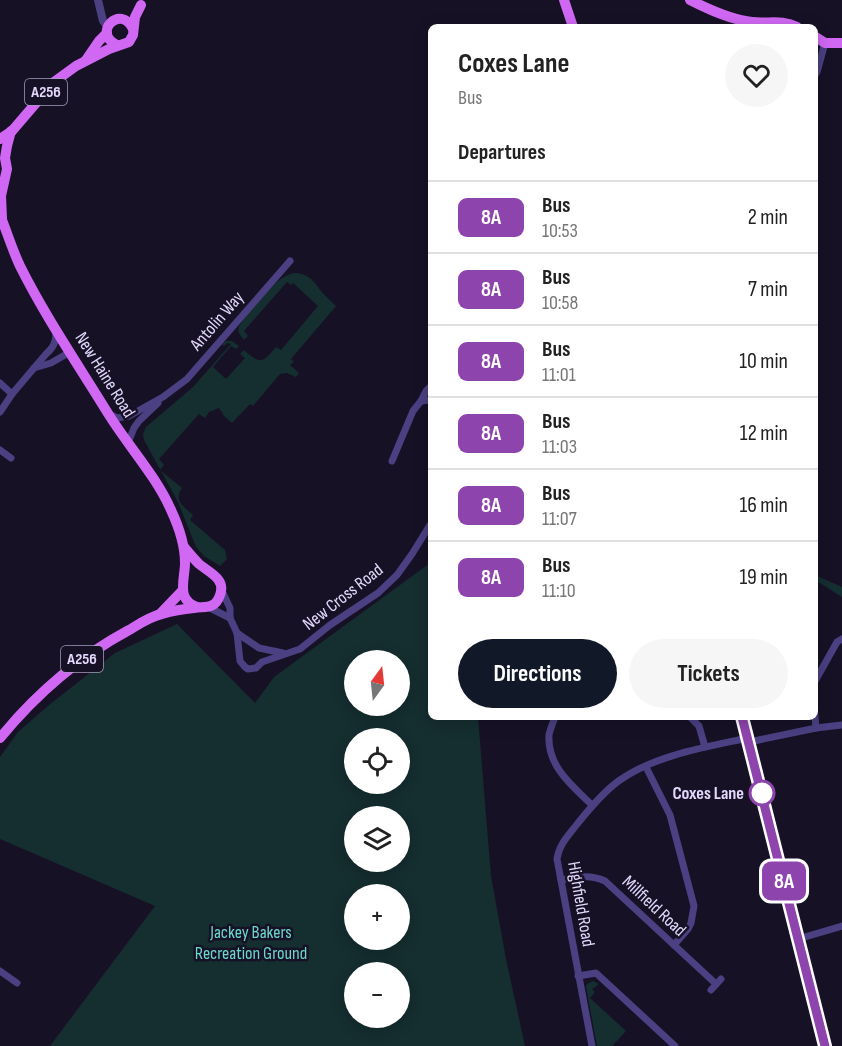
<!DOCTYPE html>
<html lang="en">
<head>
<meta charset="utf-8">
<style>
  :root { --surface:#fff; --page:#f6f6f6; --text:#222; --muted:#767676; --line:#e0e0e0; --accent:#111827 }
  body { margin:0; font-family:"Sofia Sans Condensed",sans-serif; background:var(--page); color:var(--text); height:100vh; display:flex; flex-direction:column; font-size:22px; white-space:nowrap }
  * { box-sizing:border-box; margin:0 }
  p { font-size:20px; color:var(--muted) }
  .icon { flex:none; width:33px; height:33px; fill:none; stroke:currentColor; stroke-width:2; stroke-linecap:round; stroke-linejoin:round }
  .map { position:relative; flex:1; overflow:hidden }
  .details { position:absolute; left:428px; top:24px; width:390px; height:696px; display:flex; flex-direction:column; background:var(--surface); border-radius:9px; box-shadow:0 3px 15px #0003 }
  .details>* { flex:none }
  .badge { padding:0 12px; border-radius:9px; font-size:21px; line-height:39px }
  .needle { width:39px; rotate:15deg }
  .buttons { position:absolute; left:344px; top:650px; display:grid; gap:12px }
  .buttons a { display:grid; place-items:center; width:66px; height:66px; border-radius:50%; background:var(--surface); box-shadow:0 3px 15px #0003; font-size:30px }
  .map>.badge { position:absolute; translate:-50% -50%; box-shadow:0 0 0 3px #fff }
  h2 { padding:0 30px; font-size:22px; line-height:54px }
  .round { display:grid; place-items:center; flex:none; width:63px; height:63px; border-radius:32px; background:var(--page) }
  .summary { display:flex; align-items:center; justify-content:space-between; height:102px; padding:0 30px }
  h1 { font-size:28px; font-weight:700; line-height:45px }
  .button { display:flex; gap:12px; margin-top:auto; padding:12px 30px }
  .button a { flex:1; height:69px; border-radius:36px; background:var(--accent); color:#fff; font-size:24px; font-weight:700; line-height:69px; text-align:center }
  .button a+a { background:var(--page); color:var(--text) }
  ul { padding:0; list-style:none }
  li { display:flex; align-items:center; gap:18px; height:72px; padding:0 30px; border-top:2px solid var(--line) }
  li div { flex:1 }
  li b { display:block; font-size:22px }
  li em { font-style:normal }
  li .badge { min-width:66px; font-weight:700; text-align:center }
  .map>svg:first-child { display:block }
  .green { fill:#152e30; fill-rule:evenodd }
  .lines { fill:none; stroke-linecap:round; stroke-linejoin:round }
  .minor { stroke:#4a4082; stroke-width:7 }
  .tertiary { stroke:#4a4082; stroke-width:8 }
  .primary { stroke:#d168f4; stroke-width:10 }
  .line-casing { stroke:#fff; stroke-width:14 }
  .line { stroke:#8e44ad; stroke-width:9 }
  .stop-dot { fill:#fff; stroke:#8e44ad; stroke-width:3 }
  .labels { text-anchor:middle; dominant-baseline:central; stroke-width:5; stroke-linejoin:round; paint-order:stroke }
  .shield { fill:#171126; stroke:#a59dbc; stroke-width:1.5 }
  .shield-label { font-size:16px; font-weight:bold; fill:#e2d9fc }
  .street-label { font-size:18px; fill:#e2d9fc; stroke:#171126 }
  .stop-label { font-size:18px; font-weight:bold; fill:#e2d9fc; stroke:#171126; text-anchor:end }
  .park-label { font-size:18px; fill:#6ad8ca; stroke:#171126 }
</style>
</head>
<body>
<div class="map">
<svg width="842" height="1046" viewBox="0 0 842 1046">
  <rect width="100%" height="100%" fill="#171126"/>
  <!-- green -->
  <g class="green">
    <path d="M293,273C308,273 313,280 321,291C325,296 331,301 336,306L291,359L294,362L290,365L299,373L296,377L287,373L280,374L253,406L250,404L232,423L224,416L219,408L209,412L205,418L199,414L159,459L164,465L160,470L182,488C173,500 184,507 193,515L190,520L225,550L227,559L220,566L204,556L196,547L178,502L144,440L143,434L146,427L193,387L231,344L227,343L224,346L222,344L226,341H232L239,346L236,349L231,346L213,367L226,379L245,358L240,354L244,350C261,365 262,363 276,347L281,350L318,306L293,283L291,285L287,282L244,331L248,336L244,340C241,336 237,333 239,327C241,320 270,289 276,283C281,278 287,275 293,273Z"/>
    <path d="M430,563V717H478L491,876L506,959L525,1046H50L155,906L0,839V757L18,732L49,705L115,653L177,624L255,703L274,677ZM354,660H399V705H354ZM354,738H399V783H354ZM354,816H399V861H354ZM354,894H399V939H354ZM354,972H399V1017H354Z"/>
    <polygon points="815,575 842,587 842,597 815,580"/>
    <polygon points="593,981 599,984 592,989 595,992 590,998 626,1031 612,1046 597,1046 586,987 587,984"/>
  </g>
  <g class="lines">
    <!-- minor -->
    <g class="minor">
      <polyline points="814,77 817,72 825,43"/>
      <polyline points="34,368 51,363 70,352"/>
      <polyline points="0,383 12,394"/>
      <polyline points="421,401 430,400"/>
      <path d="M0,412L12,394L46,354C54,347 56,342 56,331"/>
      <polyline points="109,414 117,418 129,416 163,397 187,379 290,261"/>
      <polyline points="128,443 134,428 139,421 158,403"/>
      <polyline points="0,450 11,458"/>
      <polyline points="392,461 413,411 421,401 426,391 430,387"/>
      <polyline points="221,589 230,608 230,618 237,633 240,661 245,667 248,669 256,668 262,662 300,649 330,625 378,593 397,575 412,554 430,525"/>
      <polyline points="208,607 230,618"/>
      <polyline points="237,633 259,648 283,653"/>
      <polyline points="814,683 837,642 842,639"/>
      <polyline points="814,706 816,728"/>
      <path d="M555,717C553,723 550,729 549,735C547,766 572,786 592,805"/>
      <polyline points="690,717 699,726 705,747"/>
      <polyline points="749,742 816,728 842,725"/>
      <polyline points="646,767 670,815 694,906 691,923 688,929 674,945"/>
      <path d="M561,880C577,877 590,874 605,881L716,984"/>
      <polyline points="798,939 842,926"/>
      <polyline points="0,971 17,983"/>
      <polyline points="578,976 596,973 675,1046"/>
      <polyline points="711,990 721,979"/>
      <path d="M592,1046L557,859C559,844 569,835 578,823C590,808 604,791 620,780C656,755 706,747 748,738"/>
    </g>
    <!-- tertiary -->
    <polyline class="tertiary" points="98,0 103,21 108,27"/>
    <!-- primary -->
    <g class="primary">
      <polyline points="564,0 573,27"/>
      <path d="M690,0C708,9 731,20 752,22C768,24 782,19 797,27"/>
      <polyline points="814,36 825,43 842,43"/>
      <path d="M117,45C91,33 121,3 133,29"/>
      <polyline points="86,60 99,41 107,33"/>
      <polyline points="0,139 12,131 54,82 76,66 109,49 129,42 133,35 135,17 141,5"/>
      <path d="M0,215C7,232 12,249 20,266C46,318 79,366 109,415C129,447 156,476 171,510C179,527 185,545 185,563C185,573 181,586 184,595C186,601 191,605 197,607"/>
      <polyline points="2,218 1,196 7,169 5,158 7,146 11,131"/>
      <polyline points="160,614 183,590"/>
      <polyline points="742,717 825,1046"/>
      <path d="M0,738C36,694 79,657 129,630C139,624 151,616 162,614C172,611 183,609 194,608C205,606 215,610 220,595C226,579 210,573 199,564C194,559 189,553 184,547"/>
    </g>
  </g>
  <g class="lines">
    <!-- line casing -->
    <g class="line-casing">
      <polyline id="line" points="742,717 825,1046"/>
    </g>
    <!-- line -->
    <use href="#line" class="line"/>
  </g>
  <!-- markers -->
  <circle class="stop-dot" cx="762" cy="793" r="12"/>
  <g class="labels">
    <!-- shield labels -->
    <g class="shield">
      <rect x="25" y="79" width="42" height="26" rx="4.5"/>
      <rect x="61" y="646" width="42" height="26" rx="4.5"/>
    </g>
    <g class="shield-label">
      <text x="46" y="92">A256</text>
      <text x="82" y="659">A256</text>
    </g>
    <!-- street labels -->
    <g class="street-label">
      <text transform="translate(217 321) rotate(-49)">Antolin Way</text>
      <text transform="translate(105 375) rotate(58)">New Haine Road</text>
      <text transform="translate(343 597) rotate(-38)">New Cross Road</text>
      <text transform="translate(581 904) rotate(80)">Highfield Road</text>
      <text transform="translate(654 906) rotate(43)">Millfield Road</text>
    </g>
    <!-- stop labels -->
    <g class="stop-label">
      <text x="744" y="793">Coxes Lane</text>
    </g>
    <!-- park labels -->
    <g class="park-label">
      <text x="251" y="932">Jackey Bakers<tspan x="251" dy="21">Recreation Ground</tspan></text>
    </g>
  </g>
</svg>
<div class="buttons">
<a><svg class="needle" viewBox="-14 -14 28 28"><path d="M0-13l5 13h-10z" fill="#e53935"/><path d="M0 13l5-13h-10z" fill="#767676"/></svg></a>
<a><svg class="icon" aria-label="locate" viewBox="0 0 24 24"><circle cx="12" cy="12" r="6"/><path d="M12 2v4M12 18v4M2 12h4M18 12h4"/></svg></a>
<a><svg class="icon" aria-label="layers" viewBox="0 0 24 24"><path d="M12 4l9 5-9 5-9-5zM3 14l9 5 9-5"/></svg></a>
<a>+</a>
<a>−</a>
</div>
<b class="badge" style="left:784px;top:881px;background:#8e44ad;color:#fff">8A</b>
<section class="details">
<div class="summary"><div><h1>Coxes Lane</h1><p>Bus</p></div><a class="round"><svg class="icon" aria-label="heart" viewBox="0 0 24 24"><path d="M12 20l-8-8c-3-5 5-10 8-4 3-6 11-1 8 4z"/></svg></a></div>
<h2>Departures</h2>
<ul>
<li><span class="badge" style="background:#8e44ad;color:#fff">8A</span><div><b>Bus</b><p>10:53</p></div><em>2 min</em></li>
<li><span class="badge" style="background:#8e44ad;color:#fff">8A</span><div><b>Bus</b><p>10:58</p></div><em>7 min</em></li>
<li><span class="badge" style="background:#8e44ad;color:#fff">8A</span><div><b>Bus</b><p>11:01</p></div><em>10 min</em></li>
<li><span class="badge" style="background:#8e44ad;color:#fff">8A</span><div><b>Bus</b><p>11:03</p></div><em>12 min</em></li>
<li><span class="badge" style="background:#8e44ad;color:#fff">8A</span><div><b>Bus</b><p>11:07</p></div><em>16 min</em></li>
<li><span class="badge" style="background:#8e44ad;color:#fff">8A</span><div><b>Bus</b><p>11:10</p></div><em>19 min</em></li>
</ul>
<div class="button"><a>Directions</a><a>Tickets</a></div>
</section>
</div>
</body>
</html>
